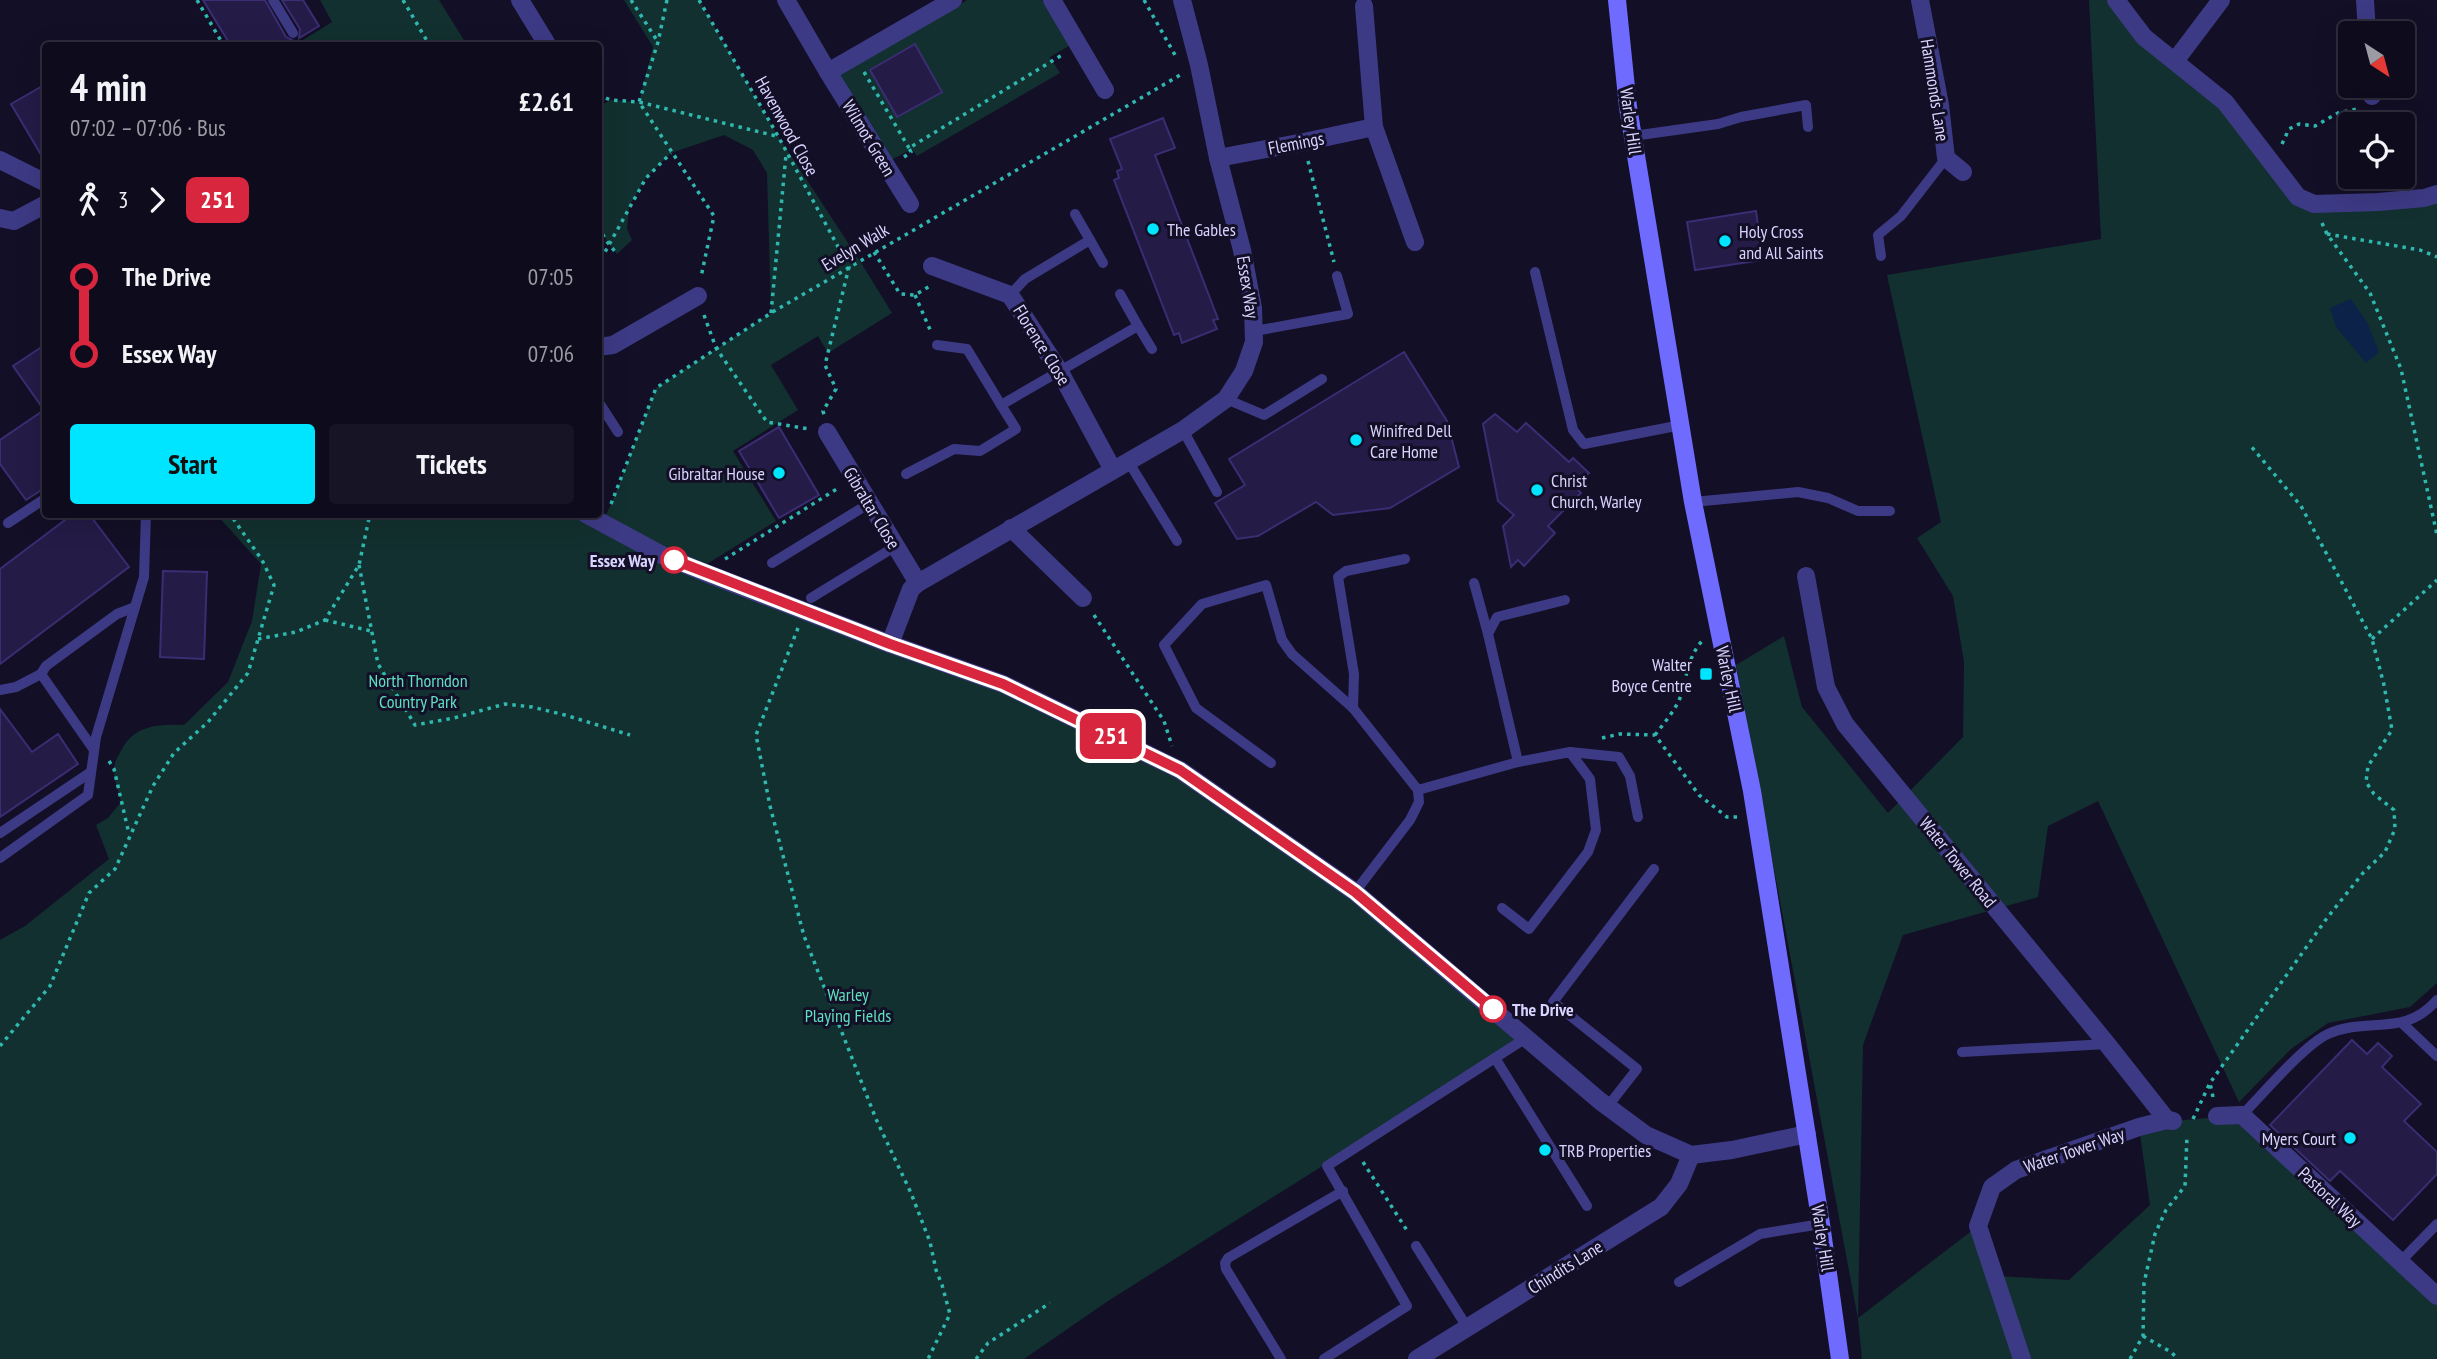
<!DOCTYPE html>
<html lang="en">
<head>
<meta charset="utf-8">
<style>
  :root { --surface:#0e0b1c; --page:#171425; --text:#f1f3f6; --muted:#9b9ba3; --line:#2e2b3b; --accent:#00e5ff }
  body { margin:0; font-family:"PT Sans Narrow",sans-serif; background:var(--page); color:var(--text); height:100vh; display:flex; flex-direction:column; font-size:26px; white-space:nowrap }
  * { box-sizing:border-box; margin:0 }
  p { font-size:23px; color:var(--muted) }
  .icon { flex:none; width:38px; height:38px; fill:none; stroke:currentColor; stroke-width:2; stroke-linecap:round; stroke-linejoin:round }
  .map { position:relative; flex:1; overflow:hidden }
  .details { position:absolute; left:42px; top:42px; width:560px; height:476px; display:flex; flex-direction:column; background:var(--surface); border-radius:7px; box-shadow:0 7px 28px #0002,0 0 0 2px var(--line) }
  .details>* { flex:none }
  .badge { padding:0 14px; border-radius:10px; font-size:24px; line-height:46px }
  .needle { width:46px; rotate:144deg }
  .buttons { position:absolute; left:2338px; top:21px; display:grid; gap:14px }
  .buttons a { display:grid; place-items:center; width:77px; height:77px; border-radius:7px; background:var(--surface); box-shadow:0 7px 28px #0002,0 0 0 2px var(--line); font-size:35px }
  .map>.badge { position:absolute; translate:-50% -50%; box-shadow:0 0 0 4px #fff }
  .legs { display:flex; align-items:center; gap:10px; height:77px; padding:0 28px; font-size:23px }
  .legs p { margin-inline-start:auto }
  .head { display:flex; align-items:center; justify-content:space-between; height:119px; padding:0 28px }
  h1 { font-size:38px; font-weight:700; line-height:52px }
  .primary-button { display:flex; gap:14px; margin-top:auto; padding:14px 28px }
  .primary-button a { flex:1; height:80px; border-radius:7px; background:var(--accent); color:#111; font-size:28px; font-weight:700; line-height:80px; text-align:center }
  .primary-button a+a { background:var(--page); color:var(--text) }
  ul { padding:0 28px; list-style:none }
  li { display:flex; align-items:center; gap:24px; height:77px; font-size:26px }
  li i { display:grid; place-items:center; width:10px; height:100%; margin:0 9px; background:currentColor }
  li i::after { content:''; width:18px; height:18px; margin:-9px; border:5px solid; border-radius:50%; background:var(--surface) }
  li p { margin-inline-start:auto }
  li:first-child i { background:linear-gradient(#0000 50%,currentColor 0) }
  li:last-child i { background:linear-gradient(currentColor 50%,#0000 0) }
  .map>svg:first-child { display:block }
  .green { fill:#12302f; fill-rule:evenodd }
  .water { fill:#0c2248 }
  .building { fill:#241b47; stroke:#3b2d73; stroke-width:2 }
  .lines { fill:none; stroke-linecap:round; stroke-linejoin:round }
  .path { stroke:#2fb8b0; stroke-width:3.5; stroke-dasharray:3.5 5; stroke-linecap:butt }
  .service { stroke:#3d3a85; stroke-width:10 }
  .minor { stroke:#3d3a85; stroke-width:18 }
  .tertiary { stroke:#3d3a85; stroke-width:18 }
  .secondary { stroke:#6f6bff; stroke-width:18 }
  .line-1-casing { stroke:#fff; stroke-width:16 }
  .line-1 { stroke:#d7263d; stroke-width:10 }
  .poi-dot { fill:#00e5ff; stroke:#130f26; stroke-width:2.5 }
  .stop-1-dot { fill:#fff; stroke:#d7263d; stroke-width:3.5 }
  .labels { text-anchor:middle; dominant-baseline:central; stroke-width:6; stroke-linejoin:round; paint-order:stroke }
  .street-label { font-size:18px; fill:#d9d4ff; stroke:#130f26 }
  .poi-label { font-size:18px; fill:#d9d4ff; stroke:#130f26; text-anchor:start }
  .stop-label { font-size:18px; font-weight:bold; fill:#d9d4ff; stroke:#130f26; text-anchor:end }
  .park-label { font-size:18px; fill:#5fe0c0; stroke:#130f26 }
</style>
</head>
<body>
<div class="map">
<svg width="2437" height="1359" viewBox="0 0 2437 1359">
  <rect width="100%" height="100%" fill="#130f26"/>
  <!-- green -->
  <g class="green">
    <polygon points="320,0 439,0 467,45 295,45 332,22"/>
    <path d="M624,0H699L778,136L860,261L892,313L828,353L818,336L771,365L798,410L733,451L776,521L699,569L890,644L1180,770L1355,892L1526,1038L1108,1301L1024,1359H0V940L25,926L109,859L96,825L108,818L121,802C119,792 114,780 114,770C114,762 118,756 122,749C135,725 159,724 184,725L228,682L252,621L261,564L217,515H573L658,561L602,523L612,502L656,388L771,313L767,173L753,150L724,135L671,153L646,178L629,206L627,229L632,240L617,254L608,243L599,227V106L611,100L639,102L653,47Z"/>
    <path d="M967,0H1042L1069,46L1050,57L1060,73L917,156L912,149L891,160L837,76ZM915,44L942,91L897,117L870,70Z"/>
    <polygon points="2089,0 2116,0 2225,102 2298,197 2437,194 2437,983 2410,1007 2328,1023 2291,1049 2239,1102 2098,801 2048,826 2038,897 1903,935 1863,1045 1858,1318 1978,1226 1995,1276 2069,1280 2150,1205 2139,1127 2173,1121 2242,1115 2437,1296 2437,1359 1862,1359 1858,1319 1736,665 1784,636 1802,707 1888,813 1963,737 1964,662 1953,596 1917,538 1941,522 1887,275 2101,239"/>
  </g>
  <!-- water -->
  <polygon class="water" points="2351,299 2367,322 2379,352 2366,363 2336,327 2330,308"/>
  <!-- building -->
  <g class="building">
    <polygon points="203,0 265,0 286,37 294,41 286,46 231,46"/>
    <polygon points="282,0 303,0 319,26 299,38 300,29"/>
    <polygon points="915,44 942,92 897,117 870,70"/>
    <polygon points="46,84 46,163 11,104"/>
    <polygon points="1163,118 1175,148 1155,155 1218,319 1213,320 1217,329 1182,343 1179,333 1174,335 1114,180 1119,178 1117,171 1122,169 1110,139"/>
    <polygon points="1756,211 1763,260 1695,270 1687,222"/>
    <polygon points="46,344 46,487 26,500 0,464 0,440 44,410 13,366"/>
    <polygon points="1404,352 1447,421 1459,467 1390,508 1333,515 1316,502 1258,536 1237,539 1215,503 1245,485 1229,459"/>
    <polygon points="1495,414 1517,432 1526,423 1569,462 1573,458 1589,473 1575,487 1581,493 1548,526 1555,533 1524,566 1518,560 1511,567 1503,526 1514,515 1498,501 1483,424"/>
    <polygon points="779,427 819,495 779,518 739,451"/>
    <polygon points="73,514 89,514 129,567 0,664 0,569"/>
    <polygon points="163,571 207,572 204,659 160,657"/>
    <polygon points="0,709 32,752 58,734 78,764 0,817"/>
    <polygon points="2352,1040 2367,1054 2378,1043 2392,1056 2382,1067 2421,1104 2404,1121 2437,1152 2437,1174 2393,1220 2340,1171 2330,1181 2270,1125"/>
  </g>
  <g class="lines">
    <!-- path -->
    <g class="path">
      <polyline points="197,0 224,46"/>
      <polyline points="403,0 430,46"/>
      <polyline points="631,0 658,42"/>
      <polyline points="667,0 658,42 639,102 714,216 701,277"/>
      <polyline points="699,0 778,136 849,267 825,365 836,389 823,411 824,415"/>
      <polyline points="1144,0 1175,55"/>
      <polyline points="864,72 909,148"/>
      <polyline points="598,95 611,100 639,102 776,136"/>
      <polyline points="2282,144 2289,129 2299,124 2315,126 2338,113 2357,109"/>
      <polyline points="904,157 911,152 909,148 1062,55"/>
      <polyline points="1308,161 1334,262"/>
      <polyline points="2322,223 2327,234 2370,293 2401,369 2437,535"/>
      <polyline points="598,227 608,243 617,254"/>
      <polyline points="2327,234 2420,250 2437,257"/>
      <polyline points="874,252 900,294 915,295 930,286"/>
      <polyline points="598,256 605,252 646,178 671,153"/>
      <polyline points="915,295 931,332"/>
      <polyline points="771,313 786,155"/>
      <polyline points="704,315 716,348 767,422 809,429"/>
      <polyline points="611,504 656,388 771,313 1182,74"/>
      <polyline points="725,559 840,487"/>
      <polyline points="359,565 378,664 415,725 454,718 505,704 532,707 565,715 630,735"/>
      <polyline points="1094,615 1164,721 1172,746"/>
      <polyline points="325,620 371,631"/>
      <polyline points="798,628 756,735 770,806 804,936 876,1119 911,1193 930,1242 936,1270 942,1285 950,1314 928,1359"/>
      <polyline points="258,639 296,632 325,620 359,565 370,514"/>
      <polyline points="2372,639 2437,580"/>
      <path d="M1655,735C1664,723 1674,712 1680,698C1687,678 1687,658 1702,641"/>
      <polyline points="1602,738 1620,734 1655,735 1699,795 1727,817 1738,817"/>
      <polyline points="109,761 114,769 129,834"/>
      <polyline points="0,1046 50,986 89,893 115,869 153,786 174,753 208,722 248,673 274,585 262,560 230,514"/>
      <polyline points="2213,1097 2210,1083 2327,918 2363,873 2385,852 2395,829 2394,810 2374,794 2366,782 2368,766 2392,730 2384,685 2372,639 2301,506 2250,445"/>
      <polyline points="2193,1119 2209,1085"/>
      <polyline points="1363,1162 1408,1232"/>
      <polyline points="2143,1336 2171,1352 2178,1359"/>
      <polyline points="976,1359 988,1343 1050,1303"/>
      <polyline points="2130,1359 2143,1336 2144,1283 2155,1234 2166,1210 2185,1186 2187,1136"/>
    </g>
    <!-- service -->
    <g class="service">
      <polyline points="273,0 293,33"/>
      <polyline points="1633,136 1718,124 1741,117 1806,105 1808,127"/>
      <polyline points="1075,214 1090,240"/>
      <polyline points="1881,256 1878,235 1901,216 1946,158"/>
      <polyline points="1535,272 1573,430 1584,444 1681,425"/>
      <polyline points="1120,294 1138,326"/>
      <polyline points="1010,295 1025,279 1090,240 1103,263"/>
      <polyline points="1255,331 1348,314 1337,276"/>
      <polyline points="937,345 967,349 1001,405"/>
      <polyline points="1226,399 1264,415 1322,379"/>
      <polyline points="598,401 618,432"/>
      <polyline points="1183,430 1217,492"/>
      <polyline points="1128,461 1177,541"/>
      <polyline points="906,474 954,449 980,451 1016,429 1001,405 1138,326 1152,349"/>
      <polyline points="1693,502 1798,492 1828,498 1858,511 1890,511"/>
      <polyline points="8,523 46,498"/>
      <polyline points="772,563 870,503"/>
      <polyline points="1474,583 1488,634"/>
      <polyline points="811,598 896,546"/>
      <polyline points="0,690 16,687 41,674"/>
      <polyline points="1353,708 1354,674 1338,577 1346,571 1405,559"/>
      <polyline points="94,750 41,674 46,666 117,614 135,607"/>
      <polyline points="1570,752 1619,757 1630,776 1638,817"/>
      <polyline points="1518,762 1488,634 1497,617 1565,600"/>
      <polyline points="1271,763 1196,708 1164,645 1202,604 1266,585 1282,640 1292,654 1353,708 1418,790"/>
      <polyline points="0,833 91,772"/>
      <polyline points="0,858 88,795 96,737 144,577 146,514"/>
      <polyline points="1355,892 1410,820 1419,802 1418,790 1518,762 1570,752 1590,779 1596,830 1588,852 1529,929 1502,908"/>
      <polyline points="2402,1023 2437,1056"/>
      <polyline points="1962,1052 2107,1044"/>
      <polyline points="1495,1058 1587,1206"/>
      <polyline points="1608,1106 1637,1069 1553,1002 1654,869"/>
      <path d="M2242,1115C2262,1095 2304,1045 2328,1034C2368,1016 2404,1038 2437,1000"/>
      <polyline points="1416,1246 1467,1327"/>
      <polyline points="2400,1262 2437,1224"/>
      <polyline points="1679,1282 1760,1234 1821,1224"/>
      <polyline points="1281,1359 1226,1269 1225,1263 1228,1258 1343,1191"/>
      <polyline points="1324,1359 1407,1306 1327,1166 1526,1038"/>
    </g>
    <!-- minor -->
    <g class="minor">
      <polyline points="520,0 548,46"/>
      <polyline points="786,0 828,72 953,0"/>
      <polyline points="1052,0 1105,90"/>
      <polyline points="1920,0 1940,105 1946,158 1963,172"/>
      <polyline points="2116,0 2144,37 2225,102 2298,197 2314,204 2378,202 2424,198 2437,194"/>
      <polyline points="2365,0 2367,33"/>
      <polyline points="1364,6 1374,127 1415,242"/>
      <polyline points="2175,61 2221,0"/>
      <polyline points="828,72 910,204"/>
      <polyline points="2371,86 2372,96"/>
      <polyline points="1218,158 1304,142 1374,127"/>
      <polyline points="0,218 14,221 46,204"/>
      <polyline points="932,266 1010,295 1060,372 1113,470"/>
      <polyline points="598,347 613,345 698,296"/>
      <polyline points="827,432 918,583"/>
      <polyline points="1011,528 1083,598"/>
      <polyline points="1806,576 1826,687 1845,724 2107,1044 2167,1120"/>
      <polyline points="890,644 911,589 918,583 1183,430 1226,399 1244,371 1254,342 1253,308 1242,250 1218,158 1199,65 1182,0"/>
      <polyline points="2217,1116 2242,1115 2437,1296"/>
      <polyline points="1417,1359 1661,1207 1679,1184 1691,1155"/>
      <polyline points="2022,1359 1978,1226 1992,1187 2016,1170 2139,1127 2167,1120 2173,1121"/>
    </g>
    <!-- tertiary -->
    <g class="tertiary">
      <polyline points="0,160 46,183"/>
      <polyline points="586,514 662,555 703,572 890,644 1003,684 1180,770 1355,892 1600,1101 1646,1135 1691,1155 1732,1150 1807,1134"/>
    </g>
    <!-- secondary -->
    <polyline class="secondary" points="1617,0 1628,107 1693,502 1752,791 1821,1224 1840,1359"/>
  </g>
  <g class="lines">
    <!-- line-1 casing -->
    <g class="line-1-casing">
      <polyline id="line-1" points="674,560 890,644 1003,684 1180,770 1355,892 1493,1009"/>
    </g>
    <!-- line-1 -->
    <use href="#line-1" class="line-1"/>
  </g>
  <!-- markers -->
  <g class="poi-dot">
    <circle cx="1153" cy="229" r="7"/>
    <circle cx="1725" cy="241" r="7"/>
    <circle cx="1356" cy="440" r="7"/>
    <circle cx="779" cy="473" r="7"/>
    <circle cx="1537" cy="490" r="7"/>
    <rect x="1699" y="667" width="14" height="14" rx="3.5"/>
    <circle cx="2350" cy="1138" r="7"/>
    <circle cx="1545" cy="1150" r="7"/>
  </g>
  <g class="stop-1-dot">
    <circle cx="674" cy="560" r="12"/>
    <circle cx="1493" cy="1009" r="12"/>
  </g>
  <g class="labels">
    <!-- street labels -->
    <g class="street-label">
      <text transform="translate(1935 90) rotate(81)">Hammonds Lane</text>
      <text transform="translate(1631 121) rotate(82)">Warley Hill</text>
      <text transform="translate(787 126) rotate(61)">Havenwood Close</text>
      <text transform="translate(869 138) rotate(59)">Wilmot Green</text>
      <text transform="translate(1296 143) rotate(-11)">Flemings</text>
      <text transform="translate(855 247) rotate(-31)">Evelyn Walk</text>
      <text transform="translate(1248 287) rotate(81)">Essex Way</text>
      <text transform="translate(1042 345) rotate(58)">Florence Close</text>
      <text transform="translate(872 508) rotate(59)">Gibraltar Close</text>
      <text transform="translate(1729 679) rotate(78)">Warley Hill</text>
      <text transform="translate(1958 862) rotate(51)">Water Tower Road</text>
      <text transform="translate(2074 1150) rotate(-19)">Water Tower Way</text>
      <text transform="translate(2330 1197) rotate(43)">Pastoral Way</text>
      <text transform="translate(1823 1238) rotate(81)">Warley Hill</text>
      <text transform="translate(1565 1267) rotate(-32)">Chindits Lane</text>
    </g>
    <!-- poi labels -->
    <g class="poi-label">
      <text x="1167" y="229">The Gables</text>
      <text x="1739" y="231">Holy Cross<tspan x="1739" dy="21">and All Saints</tspan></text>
      <text x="1370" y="430">Winifred Dell<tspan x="1370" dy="21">Care Home</tspan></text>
      <text x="765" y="473" text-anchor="end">Gibraltar House</text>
      <text x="1551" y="480">Christ<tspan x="1551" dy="21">Church, Warley</tspan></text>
      <text x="1692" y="664" text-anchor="end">Walter<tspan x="1692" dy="21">Boyce Centre</tspan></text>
      <text x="2336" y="1138" text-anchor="end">Myers Court</text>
      <text x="1559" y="1150">TRB Properties</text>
    </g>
    <!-- stop labels -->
    <g class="stop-label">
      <text x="655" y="560">Essex Way</text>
      <text x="1512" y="1009" text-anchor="start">The Drive</text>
    </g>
    <!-- park labels -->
    <g class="park-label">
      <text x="418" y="680">North Thorndon<tspan x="418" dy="21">Country Park</tspan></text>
      <text x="848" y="994">Warley<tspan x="848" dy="21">Playing Fields</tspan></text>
    </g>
  </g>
</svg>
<div class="buttons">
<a><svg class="needle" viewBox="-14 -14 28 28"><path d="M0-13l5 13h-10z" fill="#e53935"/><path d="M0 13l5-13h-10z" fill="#9b9ba3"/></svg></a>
<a><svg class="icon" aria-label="locate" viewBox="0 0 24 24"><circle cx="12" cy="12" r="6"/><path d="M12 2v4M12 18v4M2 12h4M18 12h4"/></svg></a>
</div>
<b class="badge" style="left:1111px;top:736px;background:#d7263d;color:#fff">251</b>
<section class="details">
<div class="head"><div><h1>4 min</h1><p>07:02 – 07:06 · Bus</p></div><b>£2.61</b></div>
<div class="legs"><svg class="icon" aria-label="walk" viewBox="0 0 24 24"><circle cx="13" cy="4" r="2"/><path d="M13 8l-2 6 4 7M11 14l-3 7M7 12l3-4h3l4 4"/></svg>3<svg class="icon" aria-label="forward" viewBox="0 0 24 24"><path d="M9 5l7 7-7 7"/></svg><b class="badge" style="background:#d7263d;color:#fff">251</b></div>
<ul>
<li><i style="color:#d7263d"></i><b>The Drive</b><p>07:05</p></li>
<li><i style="color:#d7263d"></i><b>Essex Way</b><p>07:06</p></li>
</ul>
<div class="primary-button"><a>Start</a><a>Tickets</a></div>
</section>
</div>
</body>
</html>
